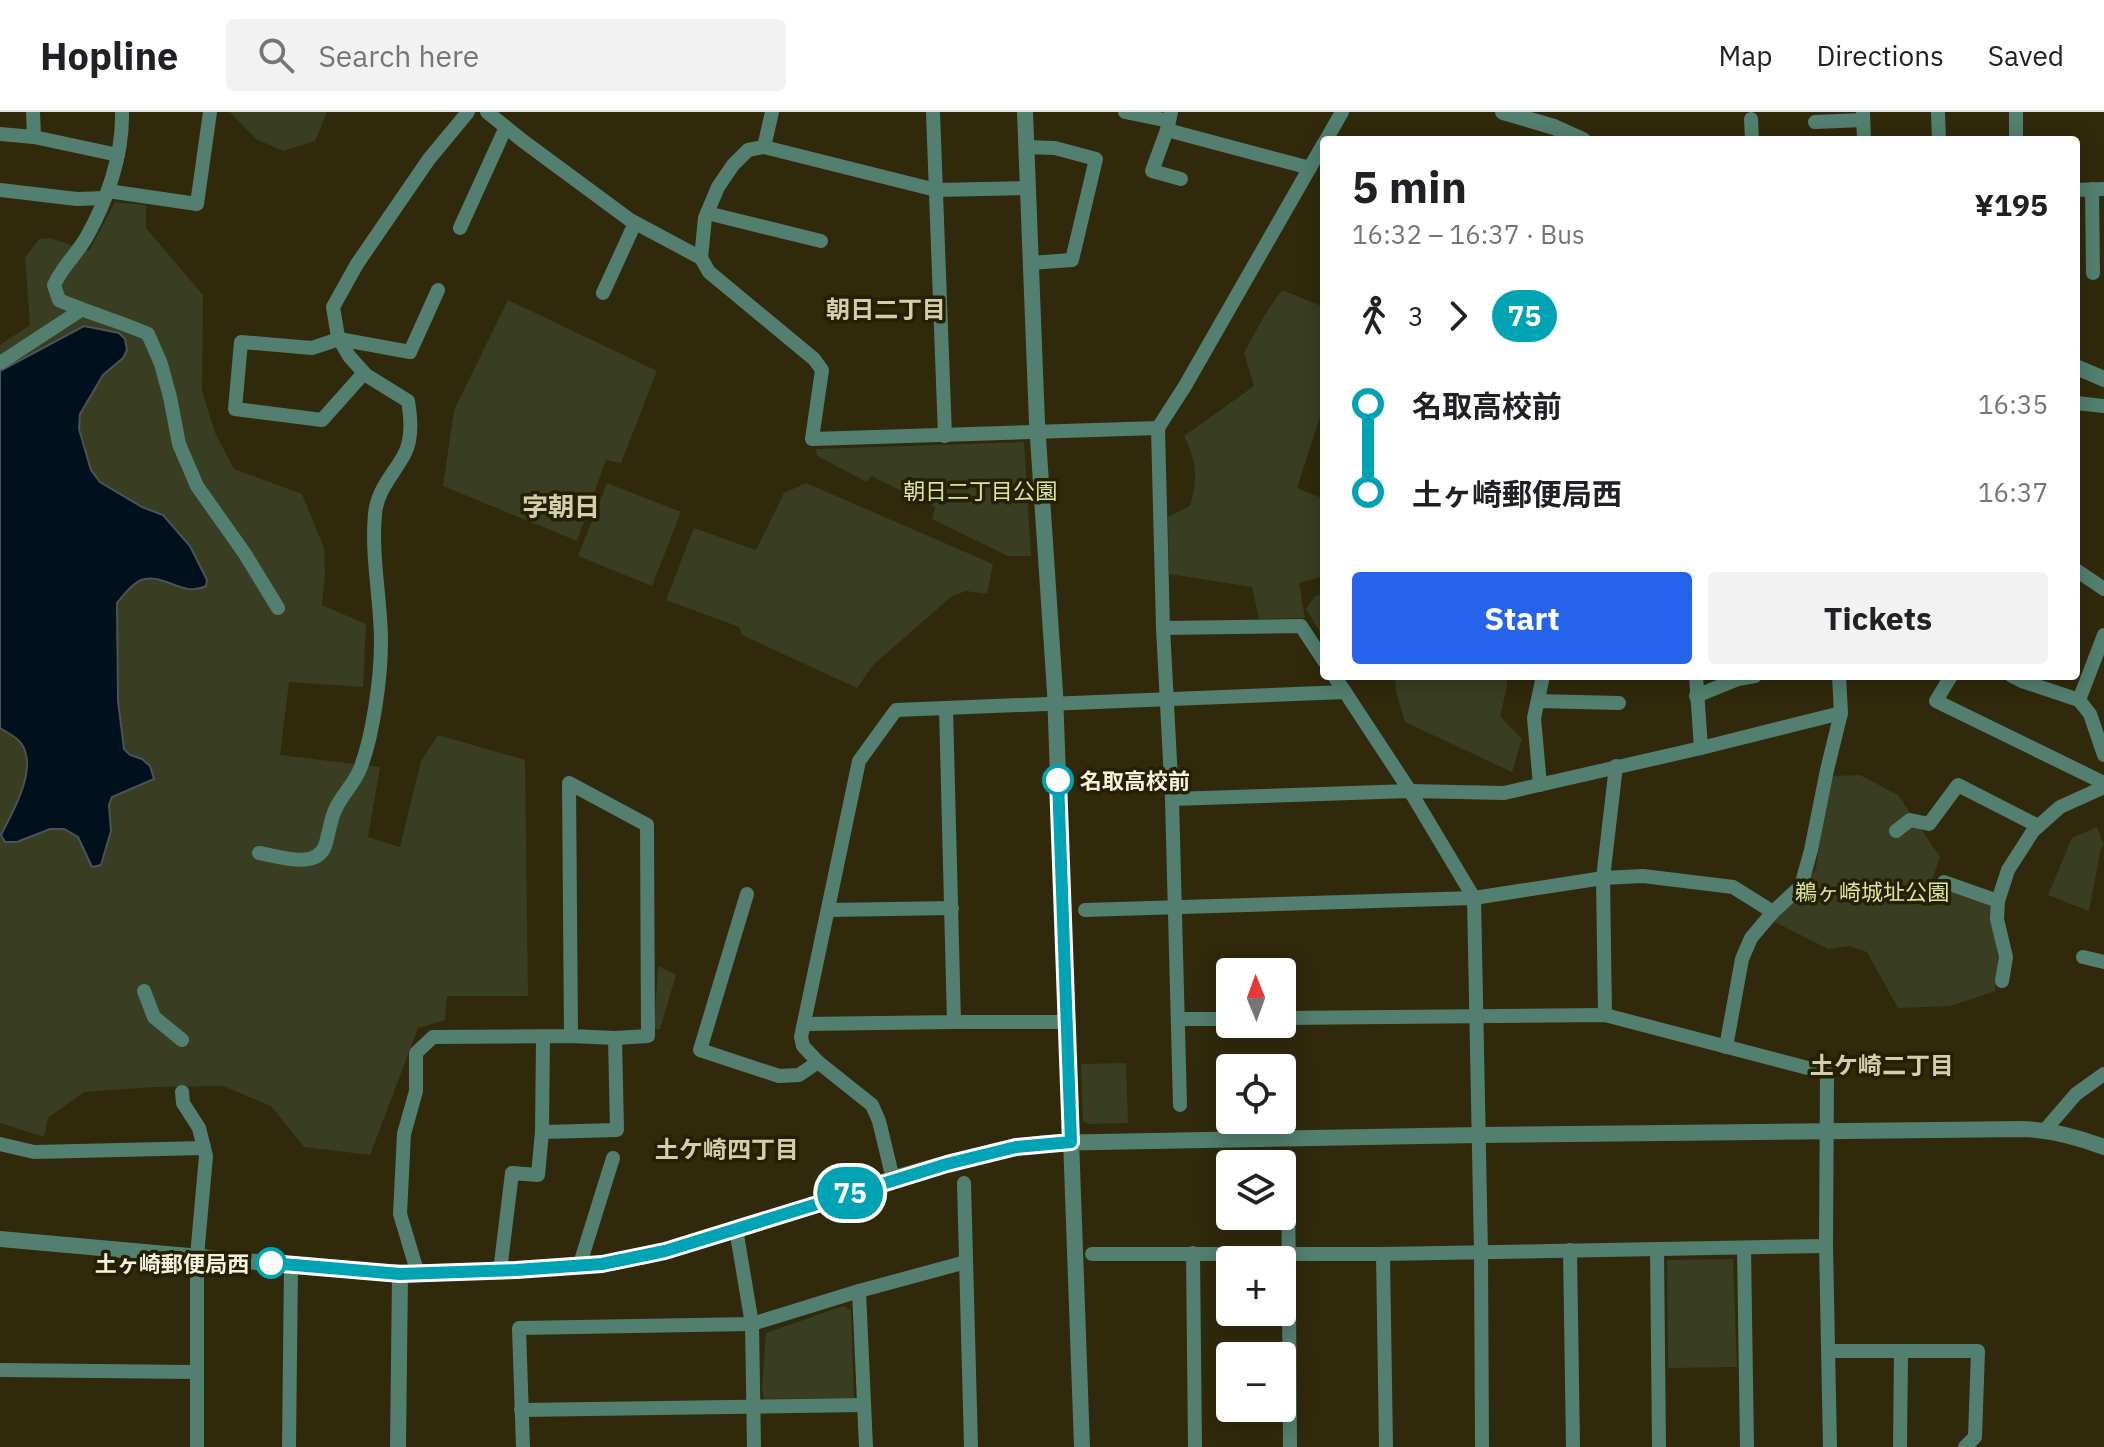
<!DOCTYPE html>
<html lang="en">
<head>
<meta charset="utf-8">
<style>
  :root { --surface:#fff; --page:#f2f2f2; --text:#202124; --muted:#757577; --line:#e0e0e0; --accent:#2563eb }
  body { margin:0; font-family:"IBM Plex Sans","Noto Sans JP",sans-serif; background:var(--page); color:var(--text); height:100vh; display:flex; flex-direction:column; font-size:30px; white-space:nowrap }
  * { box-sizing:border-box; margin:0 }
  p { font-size:26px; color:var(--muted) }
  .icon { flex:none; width:44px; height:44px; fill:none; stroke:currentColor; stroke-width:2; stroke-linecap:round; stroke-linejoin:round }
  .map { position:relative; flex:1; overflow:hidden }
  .side { position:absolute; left:1320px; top:24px; width:760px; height:544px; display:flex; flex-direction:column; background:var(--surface); border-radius:8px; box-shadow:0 4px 20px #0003 }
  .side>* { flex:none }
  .badge { padding:0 16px; border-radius:26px; font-size:28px; line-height:52px }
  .needle { width:52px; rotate:359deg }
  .tools { position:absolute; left:1216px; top:846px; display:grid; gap:16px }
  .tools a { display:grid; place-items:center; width:80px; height:80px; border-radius:8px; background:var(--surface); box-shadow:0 4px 20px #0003; font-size:40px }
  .map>.badge { position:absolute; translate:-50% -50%; box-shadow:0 0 0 4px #fff }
  .legs { display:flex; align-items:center; gap:12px; height:88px; padding:0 32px; font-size:26px }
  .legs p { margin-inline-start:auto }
  .summary { display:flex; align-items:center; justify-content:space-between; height:136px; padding:0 32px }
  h1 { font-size:44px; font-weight:800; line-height:60px }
  .primary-button { display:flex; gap:16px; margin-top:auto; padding:16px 32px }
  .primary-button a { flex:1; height:92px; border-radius:8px; background:var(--accent); color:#fff; font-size:32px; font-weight:800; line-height:92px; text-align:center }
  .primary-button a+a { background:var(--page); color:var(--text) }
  ul { padding:0 32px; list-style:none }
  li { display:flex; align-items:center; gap:28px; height:88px; font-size:30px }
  li i { display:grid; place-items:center; width:12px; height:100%; margin:0 10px; background:currentColor }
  li i::after { content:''; width:20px; height:20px; margin:-10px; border:6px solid; border-radius:50%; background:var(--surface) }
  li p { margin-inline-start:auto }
  li:first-child i { background:linear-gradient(#0000 50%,currentColor 0) }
  li:last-child i { background:linear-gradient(currentColor 50%,#0000 0) }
  header { display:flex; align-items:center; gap:48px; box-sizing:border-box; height:112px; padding:0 40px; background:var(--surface); border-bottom:2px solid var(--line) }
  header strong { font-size:38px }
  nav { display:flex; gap:44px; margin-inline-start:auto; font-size:28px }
  .search { width:560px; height:72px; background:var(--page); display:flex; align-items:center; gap:20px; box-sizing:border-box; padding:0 28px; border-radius:8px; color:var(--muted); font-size:30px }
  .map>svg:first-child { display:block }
  .green { fill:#393d22 }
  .water { fill:#00101c; stroke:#495456; stroke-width:2 }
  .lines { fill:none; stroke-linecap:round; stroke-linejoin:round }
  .minor { stroke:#527f6f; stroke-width:14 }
  .tertiary { stroke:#527f6f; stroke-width:16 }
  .line-1-casing { stroke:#fff; stroke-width:18 }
  .line-1 { stroke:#00a3b4; stroke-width:12 }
  .stop-1-dot { fill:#fff; stroke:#00a3b4; stroke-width:4 }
  .labels { text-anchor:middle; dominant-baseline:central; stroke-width:7; stroke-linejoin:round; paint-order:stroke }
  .park-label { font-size:22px; fill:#d9e49d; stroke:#262002 }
  .stop-label { font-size:22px; font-weight:bold; fill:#f4f1df; stroke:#262002; text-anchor:start }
  .neighbourhood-label { font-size:24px; font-weight:bold; fill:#d5ceac; stroke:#262002 }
  .quarter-label { font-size:26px; font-weight:bold; fill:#d5ceac; stroke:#262002 }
</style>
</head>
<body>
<header>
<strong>Hopline</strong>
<div class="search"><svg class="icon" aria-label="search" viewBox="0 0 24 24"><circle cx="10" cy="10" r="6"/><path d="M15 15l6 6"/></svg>Search here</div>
<nav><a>Map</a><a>Directions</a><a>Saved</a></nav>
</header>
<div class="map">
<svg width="2104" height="1335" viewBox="0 0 2104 1335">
  <rect width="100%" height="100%" fill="#30290b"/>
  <!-- green -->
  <g class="green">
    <polygon points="230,0 327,0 315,29 283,39 256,27"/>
    <polygon points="115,90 146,93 146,116 203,183 202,279 216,323 234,357 302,382 324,436 325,463 322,493 366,512 363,575 289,570 280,643 380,655 368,725 400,735 421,649 438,623 525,648 528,884 447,884 445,908 418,916 370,1043 304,1035 271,994 223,974 156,975 84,980 48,1006 44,1025 0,1011 0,233 30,213 25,146 39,127 50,126 89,139"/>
    <path d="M1282,178L1324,195V293L1297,376L1324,387V464L1299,471L1305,506L1259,507L1252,475L1169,462L1168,405L1190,394C1198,366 1197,350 1184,324L1254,274L1244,241L1264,204Z"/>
    <polygon points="508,188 657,259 621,351 606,348 577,429 443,374 454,298"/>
    <polygon points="1024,330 1031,444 1008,444 932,407 935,395 871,364 867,370 817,344 816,337"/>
    <polygon points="607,371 681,400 652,474 578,444"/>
    <polygon points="806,371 993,452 987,482 966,479 952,484 873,553 857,576 742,523 739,515 666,488 694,416 756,438 784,381"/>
    <polygon points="1324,481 1324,527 1306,497 1314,485"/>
    <polygon points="1395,564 1507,564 1507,575 1500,604 1522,627 1512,660 1405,610 1396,580"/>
    <polygon points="1860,663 1898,683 1940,745 1931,771 1991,792 1998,846 1995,879 1951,894 1898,896 1867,840 1849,834 1828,837 1773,809 1816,757 1825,686 1833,664"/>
    <polygon points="2097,715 2104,734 2101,736 2089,799 2048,783 2072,726"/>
    <polygon points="658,854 676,863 660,917 654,917"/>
    <polygon points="1126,951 1128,1011 1088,1012 1083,1009 1081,952"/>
    <polygon points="1733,1147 1737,1255 1668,1256 1667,1148"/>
    <polygon points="843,1194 851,1198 854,1286 764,1287 762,1277 766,1221"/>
  </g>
  <!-- water -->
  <path class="water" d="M84,214L119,221L125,227L127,238L123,246L103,263L80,302L79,317L91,358L100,370L142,395L163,403L190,434L207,468L206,474C183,486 163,460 141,468C131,472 124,483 117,491L118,589L124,637L130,643L142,647L150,654L154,667L112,685L109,693L111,719L101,753L92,755L78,725L64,717H50L17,730H5L1,723C12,701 39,656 21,631C17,625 6,620 0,616V259Z"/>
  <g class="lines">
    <!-- minor -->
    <g class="minor">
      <polyline points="33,0 34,25"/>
      <path d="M122,0C123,43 107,89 86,126C76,143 62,155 54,173L59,188C88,201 119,209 148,222L161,252L170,285L179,332L197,374L245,442L278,496"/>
      <polyline points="487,0 523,29 630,108 701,146 709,160 814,247 822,258 812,327 1158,316"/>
      <polyline points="933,0 945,324"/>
      <polyline points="1125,0 1169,9"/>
      <polyline points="1171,0 1167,18 1310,56"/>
      <polyline points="1863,0 1864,28"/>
      <polyline points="1938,0 1939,28"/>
      <polyline points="2016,0 2016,28"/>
      <polyline points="1751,7 1752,28"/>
      <polyline points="1815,10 1863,8"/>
      <polyline points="1167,18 1152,59 1181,67"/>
      <polyline points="0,22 34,25 118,43"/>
      <polyline points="1326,28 1342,0"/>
      <polyline points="764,35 772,0"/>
      <polyline points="1026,35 1055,36 1096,47 1072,148 1030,151"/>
      <polyline points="2092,77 2093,161"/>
      <polyline points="0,78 77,87 105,86"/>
      <polyline points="2076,78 2104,77"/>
      <polyline points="108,79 197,92 210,0"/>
      <polyline points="707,101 821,129"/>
      <polyline points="460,116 506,15"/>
      <polyline points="701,146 705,106 718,75 733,53 748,38 764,35 936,78 1027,76"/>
      <polyline points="603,181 635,111"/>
      <polyline points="0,251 81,198"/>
      <polyline points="364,261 322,308 235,297 241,230 312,236 339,227 410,240 438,178"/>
      <polyline points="2076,291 2104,294"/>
      <polyline points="2076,458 2104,477"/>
      <polyline points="1163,516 1301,514 1324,549"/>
      <polyline points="2104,523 2079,588 2090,602 2104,643"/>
      <polyline points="1334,564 1345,580"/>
      <polyline points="1696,564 1701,636"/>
      <polyline points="1951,564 1936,589 2104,671"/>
      <polyline points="2012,564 2022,569 2079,588"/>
      <polyline points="1696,584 1738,567 1755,564"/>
      <polyline points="1538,589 1619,591"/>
      <polyline points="1540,673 1534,606 1543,564"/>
      <polyline points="1172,687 1410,679 1504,681 1701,636 1841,601"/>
      <polyline points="1896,719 1910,708 1929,712 1958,673 2038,714"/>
      <path d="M259,741C278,744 316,758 325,734C329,722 330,709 335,698C341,684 354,672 360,657C373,624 381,566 381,530C381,488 371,445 375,402C377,378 393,363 404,343C413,327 411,306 408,289L366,263L349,244L338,225L333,195L357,152L429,47L468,0"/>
      <polyline points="1944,770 1998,789"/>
      <polyline points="747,782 700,938 779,964 799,963 818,950"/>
      <polyline points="828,798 952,796"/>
      <polyline points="1085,798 1474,786 1603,766 1643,764 1733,775 1773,800"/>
      <polyline points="2083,845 2104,850"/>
      <polyline points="2002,869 2006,845 1997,807 1998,789 2008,758 2033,719 2060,695 2104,675"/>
      <polyline points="144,879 154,905 182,928"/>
      <polyline points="1605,903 1603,766 1616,654"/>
      <polyline points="1282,906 1605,903 1827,961 1826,1134 1830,1335"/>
      <polyline points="1179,907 1230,907"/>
      <polyline points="954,910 1066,910"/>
      <polyline points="804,912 954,910 946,596"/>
      <polyline points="1726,935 1742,847 1751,826 1773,800 1801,774 1811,738 1827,658 1841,601 1839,564"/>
      <polyline points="182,980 183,991 199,1016 206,1044 197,1144 197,1335"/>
      <polyline points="1180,993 1172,687 1163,516 1158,316 1185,274 1324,31"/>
      <polyline points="2045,1018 2076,982 2104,962"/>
      <polyline points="542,1020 617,1018 615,926"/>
      <polyline points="0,1032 34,1040 204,1036"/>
      <polyline points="1288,1049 1290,1335"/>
      <polyline points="893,1067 879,1009 872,993 818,950 803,934 801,925 859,649 896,598 1345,580 1410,679 1474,786 1481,1140 1482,1335"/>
      <polyline points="964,1071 971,1335"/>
      <polyline points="736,1117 752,1212 754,1335"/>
      <polyline points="1744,1136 1747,1335"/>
      <polyline points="1570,1138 1573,1335"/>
      <polyline points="1657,1138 1659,1335"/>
      <polyline points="1193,1141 1195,1335"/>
      <polyline points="1092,1142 1383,1142 1826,1134"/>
      <polyline points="1383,1142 1386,1335"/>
      <polyline points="579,1155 613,1046"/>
      <polyline points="500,1159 512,1061 538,1063 542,1020 543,925"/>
      <polyline points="418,1162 400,1102 404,1022 416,979 416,941 433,925 571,924 615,926 648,924 647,713 569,671 571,924"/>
      <polyline points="859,1179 866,1335"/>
      <polyline points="1830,1239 1978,1239 1975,1325 1965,1335"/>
      <polyline points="0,1258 195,1260"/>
      <polyline points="521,1298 864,1293"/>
      <polyline points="289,1335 291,1153"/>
      <polyline points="523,1335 519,1216 752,1212 859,1179 966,1150"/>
      <polyline points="1900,1335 1901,1240"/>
    </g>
    <!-- tertiary -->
    <g class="tertiary">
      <polyline points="1025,0 1037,311 1055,580 1082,1335"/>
      <polyline points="1503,0 1554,15 1583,28"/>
      <polyline points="2076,255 2104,267"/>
      <path d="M0,1127L346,1158C406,1162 463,1161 522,1158C570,1155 619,1152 666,1139C792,1105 914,1049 1045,1031L1479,1023L2023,1017C2052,1018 2077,1025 2104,1035"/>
      <polyline points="398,1335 400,1162"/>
    </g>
  </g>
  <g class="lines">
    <!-- line-1 casing -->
    <g class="line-1-casing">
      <polyline id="line-1" points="271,1151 400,1162 516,1158 602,1152 665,1139 947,1052 1016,1035 1071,1030 1058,668"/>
    </g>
    <!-- line-1 -->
    <use href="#line-1" class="line-1"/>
  </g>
  <!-- markers -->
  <g class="stop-1-dot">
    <circle cx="1058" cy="668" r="14"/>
    <circle cx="271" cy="1151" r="14"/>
  </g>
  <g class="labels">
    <!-- park labels -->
    <g class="park-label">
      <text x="980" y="378">朝日二丁目公園</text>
      <text x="1872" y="779">鵜ヶ崎城址公園</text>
    </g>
    <!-- stop labels -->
    <g class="stop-label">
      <text x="1080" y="668">名取高校前</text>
      <text x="249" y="1151" text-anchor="end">土ヶ崎郵便局西</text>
    </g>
    <!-- neighbourhood labels -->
    <g class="neighbourhood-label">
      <text x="886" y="197">朝日二丁目</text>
      <text x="1882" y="953">土ケ崎二丁目</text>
      <text x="727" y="1037">土ケ崎四丁目</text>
    </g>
    <!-- quarter labels -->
    <g class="quarter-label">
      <text x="561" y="394">字朝日</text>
    </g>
  </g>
</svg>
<div class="tools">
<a><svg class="needle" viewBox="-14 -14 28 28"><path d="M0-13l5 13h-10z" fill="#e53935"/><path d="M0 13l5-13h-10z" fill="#757577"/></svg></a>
<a><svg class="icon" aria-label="locate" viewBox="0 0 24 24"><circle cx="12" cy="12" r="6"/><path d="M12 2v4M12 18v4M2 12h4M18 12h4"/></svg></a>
<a><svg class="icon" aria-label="layers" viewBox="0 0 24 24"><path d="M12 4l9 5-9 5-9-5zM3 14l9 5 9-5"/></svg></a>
<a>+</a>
<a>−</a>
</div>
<b class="badge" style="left:850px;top:1081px;background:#00a3b4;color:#fff">75</b>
<section class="side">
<div class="summary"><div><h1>5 min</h1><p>16:32 – 16:37 · Bus</p></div><b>¥195</b></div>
<div class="legs"><svg class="icon" aria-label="walk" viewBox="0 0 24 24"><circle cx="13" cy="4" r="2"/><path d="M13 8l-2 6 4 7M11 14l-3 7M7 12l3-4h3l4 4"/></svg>3<svg class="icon" aria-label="forward" viewBox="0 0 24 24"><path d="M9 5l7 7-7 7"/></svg><b class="badge" style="background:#00a3b4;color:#fff">75</b></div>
<ul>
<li><i style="color:#00a3b4"></i><b>名取高校前</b><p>16:35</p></li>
<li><i style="color:#00a3b4"></i><b>土ヶ崎郵便局西</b><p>16:37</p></li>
</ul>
<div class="primary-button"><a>Start</a><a>Tickets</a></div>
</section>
</div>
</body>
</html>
